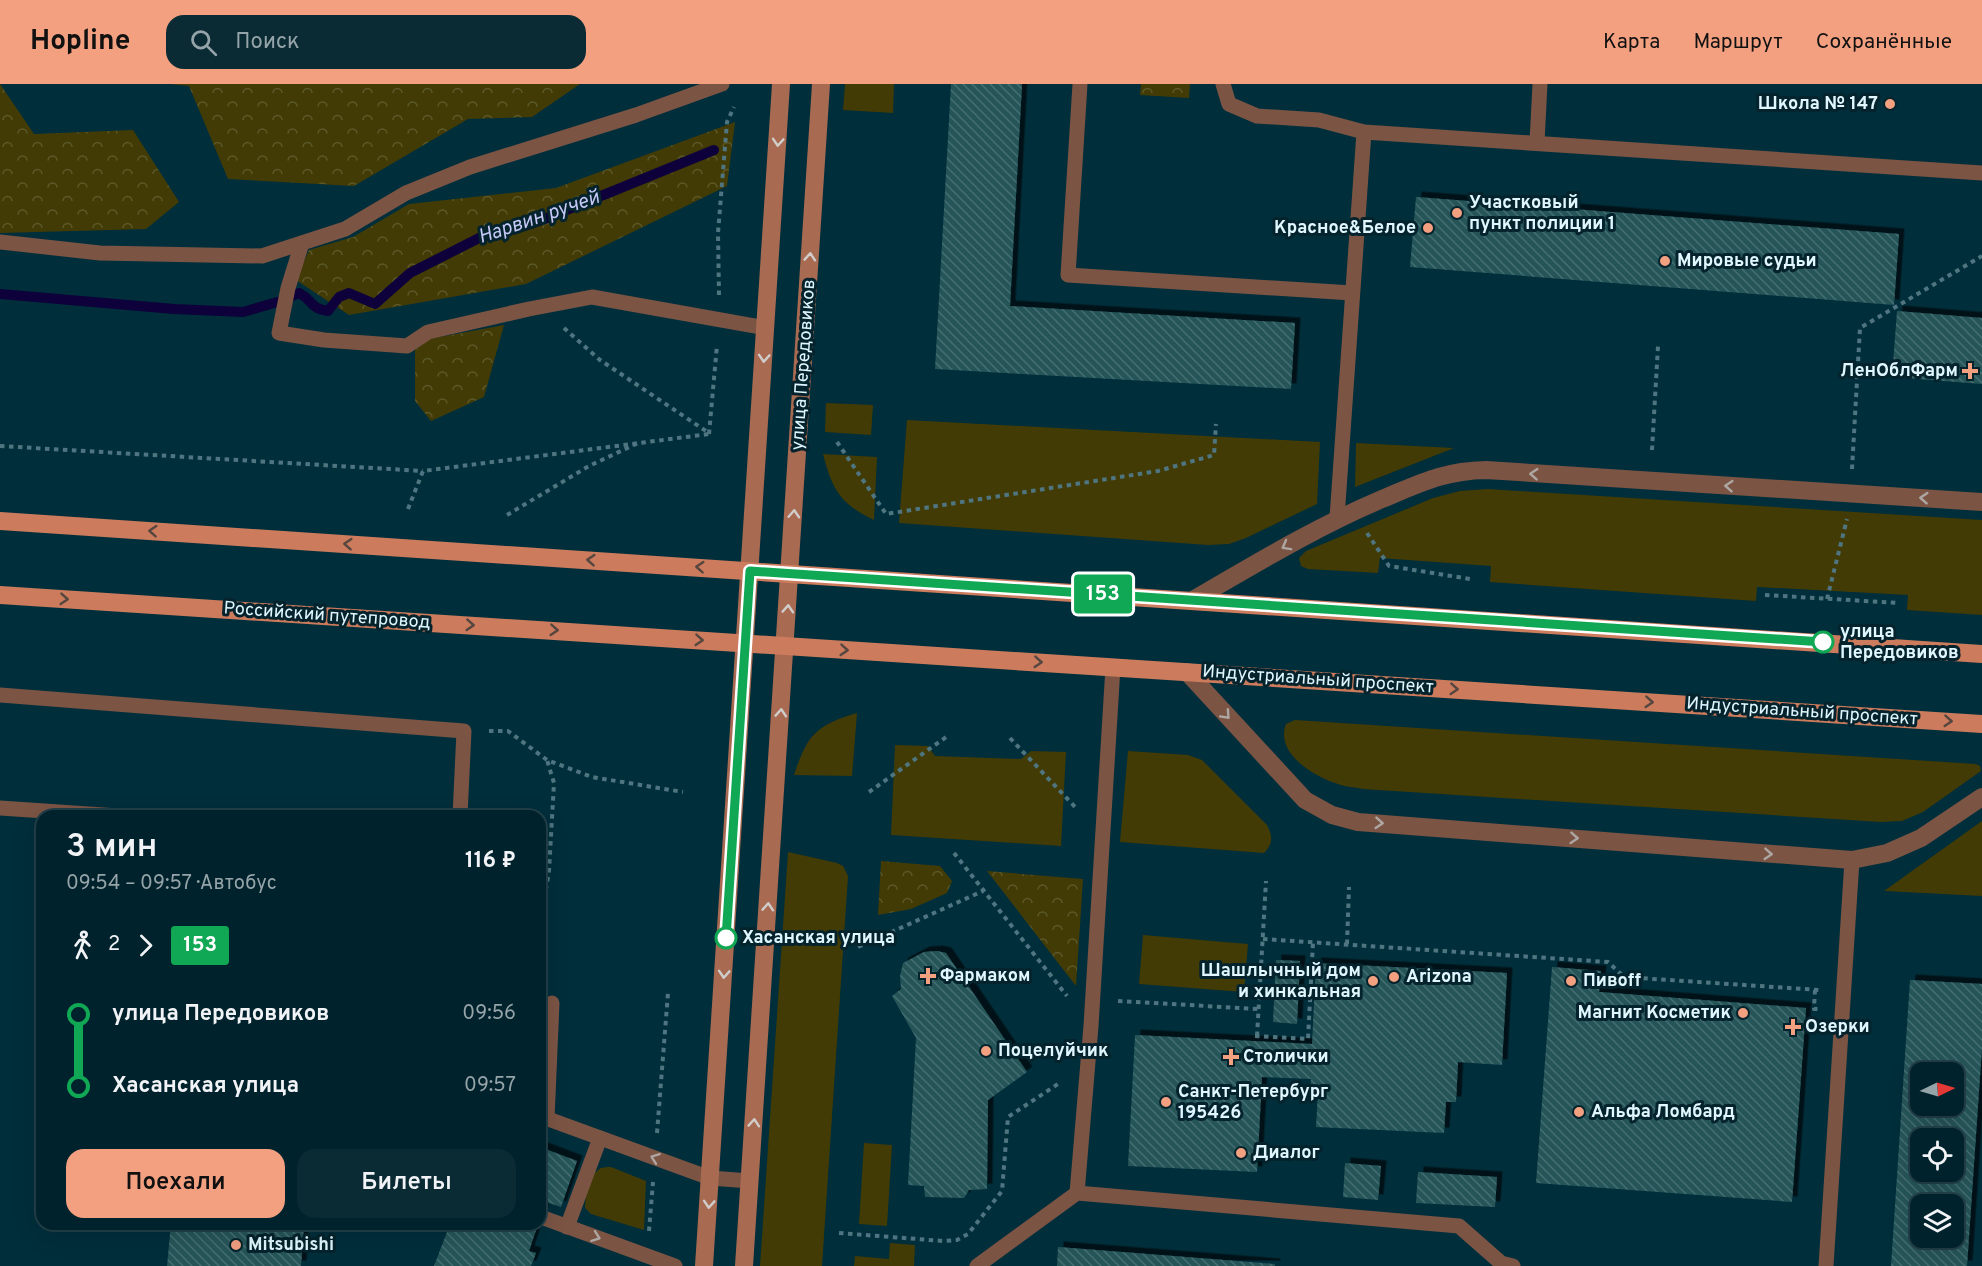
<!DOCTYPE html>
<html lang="ru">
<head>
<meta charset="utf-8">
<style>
  :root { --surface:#00222c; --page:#0a2a34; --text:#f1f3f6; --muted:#95a4a9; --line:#223f48; --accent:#f2a080 }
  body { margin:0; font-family:Overpass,sans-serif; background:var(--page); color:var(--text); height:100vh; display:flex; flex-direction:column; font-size:22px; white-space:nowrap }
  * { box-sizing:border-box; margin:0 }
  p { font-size:20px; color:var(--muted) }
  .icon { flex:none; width:33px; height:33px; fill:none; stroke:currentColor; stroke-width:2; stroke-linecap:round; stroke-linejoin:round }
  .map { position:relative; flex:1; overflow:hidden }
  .details { position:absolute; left:36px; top:726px; width:510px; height:420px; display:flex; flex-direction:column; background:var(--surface); border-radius:18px; box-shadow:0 6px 24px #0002,0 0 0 2px var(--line) }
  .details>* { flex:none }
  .badge { padding:0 12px; border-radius:4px; font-size:21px; line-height:39px }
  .needle { width:39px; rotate:85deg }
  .tools { position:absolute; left:1910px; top:978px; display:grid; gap:12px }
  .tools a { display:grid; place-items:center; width:54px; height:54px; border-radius:12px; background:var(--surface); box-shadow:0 6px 24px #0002,0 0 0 2px var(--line); font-size:30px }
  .map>.badge { position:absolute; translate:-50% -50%; box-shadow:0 0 0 3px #fff }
  .legs { display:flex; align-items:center; gap:9px; height:66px; padding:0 30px; font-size:20px }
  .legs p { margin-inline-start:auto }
  .overview { display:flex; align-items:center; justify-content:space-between; height:102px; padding:0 30px }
  h1 { font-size:33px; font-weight:600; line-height:45px }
  .button { display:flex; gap:12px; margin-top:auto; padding:12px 30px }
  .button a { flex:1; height:69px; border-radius:18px; background:var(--accent); color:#111; font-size:24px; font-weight:600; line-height:69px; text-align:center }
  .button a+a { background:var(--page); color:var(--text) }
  ul { padding:0 30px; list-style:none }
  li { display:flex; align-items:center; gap:21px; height:72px; font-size:22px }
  li i { display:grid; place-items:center; width:9px; height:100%; margin:0 8px; background:currentColor }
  li i::after { content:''; width:15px; height:15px; margin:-8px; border:4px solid; border-radius:50%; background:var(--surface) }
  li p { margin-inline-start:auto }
  li:first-child i { background:linear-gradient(#0000 50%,currentColor 0) }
  li:last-child i { background:linear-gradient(currentColor 50%,#0000 0) }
  header { display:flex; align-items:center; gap:36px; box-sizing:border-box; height:84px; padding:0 30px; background:var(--accent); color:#111 }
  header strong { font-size:28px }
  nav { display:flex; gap:33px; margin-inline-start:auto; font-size:21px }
  .search { width:420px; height:54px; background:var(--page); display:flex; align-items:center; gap:15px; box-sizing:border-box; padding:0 21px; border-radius:18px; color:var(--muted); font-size:22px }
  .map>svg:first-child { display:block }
  .green { fill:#423b05 }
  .forest { fill:url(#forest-crowns) }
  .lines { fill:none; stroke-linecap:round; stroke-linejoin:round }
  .stream { stroke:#0e003a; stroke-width:10 }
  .building { fill:url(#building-back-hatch); fill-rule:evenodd; filter:url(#shadow) }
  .path { stroke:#4f7580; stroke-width:4; stroke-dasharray:4.5 4.5; stroke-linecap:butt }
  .lane { stroke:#7b5444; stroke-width:15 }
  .street { stroke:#7b5444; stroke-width:18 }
  .secondary { stroke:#a96a52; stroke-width:18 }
  .primary { stroke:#cc7b5c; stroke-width:18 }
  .oneway { stroke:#d0cdcb }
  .oneway2 { stroke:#aea6a2 }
  .oneway3 { stroke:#55463f }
  .line-1-casing { stroke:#fff; stroke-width:14 }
  .line-1 { stroke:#10a855; stroke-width:9 }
  .poi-dot { fill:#f2a080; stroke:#05232c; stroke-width:2 }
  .stop-1-dot { fill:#fff; stroke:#10a855; stroke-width:3 }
  .labels { text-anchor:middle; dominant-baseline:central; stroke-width:6; stroke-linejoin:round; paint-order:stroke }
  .poi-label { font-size:18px; font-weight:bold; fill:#e0f7ff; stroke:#05232c; text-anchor:start }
  .street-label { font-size:18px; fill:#e0f7ff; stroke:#05232c }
  .stop-label { font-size:18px; font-weight:bold; fill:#e0f7ff; stroke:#05232c; text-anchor:start }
  .water-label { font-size:20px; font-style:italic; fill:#c6c9f7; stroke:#05232c }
</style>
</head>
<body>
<header>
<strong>Hopline</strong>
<div class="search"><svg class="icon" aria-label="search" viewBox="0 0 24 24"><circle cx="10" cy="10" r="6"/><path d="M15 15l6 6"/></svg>Поиск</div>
<nav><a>Карта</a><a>Маршрут</a><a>Сохранённые</a></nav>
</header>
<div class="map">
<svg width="1982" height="1182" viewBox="0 0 1982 1182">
  <defs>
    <pattern id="forest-crowns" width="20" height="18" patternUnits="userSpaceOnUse" patternTransform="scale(1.5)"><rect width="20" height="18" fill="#423b05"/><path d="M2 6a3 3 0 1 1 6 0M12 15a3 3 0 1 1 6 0" fill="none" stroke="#5d582a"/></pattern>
    <pattern id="building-back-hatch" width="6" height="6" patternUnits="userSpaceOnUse" patternTransform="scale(1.5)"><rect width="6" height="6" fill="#255559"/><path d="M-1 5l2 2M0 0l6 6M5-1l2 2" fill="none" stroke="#446e72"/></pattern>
    <filter id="shadow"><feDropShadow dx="5.5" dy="-5.5" stdDeviation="0" flood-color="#0009"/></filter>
  </defs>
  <rect width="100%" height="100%" fill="#002e3b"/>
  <!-- green -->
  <g class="green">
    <polygon points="845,0 894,0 893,29 843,26"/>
    <polygon points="826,319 873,321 871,351 825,348"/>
    <polygon points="907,336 1320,358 1317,420 1246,454 1229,460 1208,461 899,439"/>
    <polygon points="1356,359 1454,364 1355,403"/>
    <path d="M823,370L877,373L874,436C840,420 832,405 823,370Z"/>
    <polygon points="1488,405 1982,436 1982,531 1907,526 1908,511 1757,503 1756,517 1490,498 1491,482 1380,474 1378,489 1308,485 1301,482 1299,474 1306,467 1433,414 1460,407"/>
    <path d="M857,629L852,692L794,691C807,651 816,641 857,629Z"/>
    <path d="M1295,636L1976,680L1980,682L1981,687L1923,728L1902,737L1881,738L1363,705C1354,703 1344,703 1335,699C1312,691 1275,669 1286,640Z"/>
    <polygon points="895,661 928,662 935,672 1021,675 1031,667 1066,668 1061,762 891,751"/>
    <path d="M1128,667L1188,671L1202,676L1267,741C1273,753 1273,760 1264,769L1120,758Z"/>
    <polygon points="1982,737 1982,812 1884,807"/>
    <polygon points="788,768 837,779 843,782 848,792 822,1182 760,1182"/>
    <polygon points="1143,851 1248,860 1244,908 1139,900"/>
    <polygon points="864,1059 892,1061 887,1142 859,1140"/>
    <path d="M611,1083L646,1097L644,1146L591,1130L585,1124C585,1113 590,1089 601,1084C604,1083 608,1083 611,1083Z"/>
    <polygon points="890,1159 915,1161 914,1182 854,1182 855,1172 889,1175"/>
  </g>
  <!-- forest -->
  <g class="forest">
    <polygon points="0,0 34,50 133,46 179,118 146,145 0,149"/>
    <polygon points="170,0 580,0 532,33 468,35 354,102 228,95 189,2"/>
    <polygon points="1141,0 1190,0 1189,14 1140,11"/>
    <polygon points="735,38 727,102 526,200 349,231 296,196 309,166 353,153 409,120 556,104"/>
    <polygon points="504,241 484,313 431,337 415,317 415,266 429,255"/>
    <polygon points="881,777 940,782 952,797 947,809 911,825 878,831"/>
    <polygon points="987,787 1083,795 1076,902"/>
  </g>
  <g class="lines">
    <!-- stream -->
    <path class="stream" d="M0,210L174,225L243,228L281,217L299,209C313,216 309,224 328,227L339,213L349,209L375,220L410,189L487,150L515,145L542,136L714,66"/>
  </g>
  <!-- building -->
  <g class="building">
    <polygon points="951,0 1022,0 1010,222 1295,239 1291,305 935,285"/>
    <polygon points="1416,113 1899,150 1894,221 1410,183"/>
    <polygon points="1897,227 1982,234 1982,300 1892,293"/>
    <polygon points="937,867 946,869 1027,988 988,1016 987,1105 969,1106 964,1114 925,1113 924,1102 908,1101 916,954 892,912 901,905 900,892 903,879 924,868"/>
    <polygon points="1276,876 1300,877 1297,940 1273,938"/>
    <polygon points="1316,879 1507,889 1502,981 1458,978 1456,1018 1446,1018 1444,1049 1316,1043 1318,1008 1310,1008 1311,995 1262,993 1257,1088 1128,1082 1135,951 1312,960"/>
    <polygon points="1552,883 1601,887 1599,908 1806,924 1792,1118 1536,1099"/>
    <path d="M1910,896L1982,900V963L1967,1182H1891ZM1920,988H1953V1022H1920ZM1920,1054H1953V1088H1920ZM1920,1120H1953V1154H1920Z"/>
    <polygon points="540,1063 577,1077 561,1123 546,1118 540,1135"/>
    <polygon points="1345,1079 1381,1082 1378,1116 1343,1113"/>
    <polygon points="1418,1088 1497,1093 1495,1123 1416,1119"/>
    <polygon points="171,1140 304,1140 301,1182 167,1182"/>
    <polygon points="450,1140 474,1147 477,1140 538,1140 529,1167 536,1169 531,1182 434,1182"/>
    <polygon points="1058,1163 1275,1180 1275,1182 1057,1182"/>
  </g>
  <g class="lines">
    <!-- path -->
    <g class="path">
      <polyline points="719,211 718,149 727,38 734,23"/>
      <polyline points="564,244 600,276 709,349"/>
      <polyline points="709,350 717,261"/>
      <polyline points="837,358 886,430 1158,387 1214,371 1216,340"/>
      <polyline points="0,362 423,387"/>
      <polyline points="1652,366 1658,262"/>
      <polyline points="1852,385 1860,244 1982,172"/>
      <polyline points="408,425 423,387 709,350"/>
      <polyline points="507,431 589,382 638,359"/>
      <polyline points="1367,449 1389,482 1470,495"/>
      <polyline points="1765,511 1899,519"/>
      <polyline points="1827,515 1847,435"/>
      <polyline points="489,647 508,647 547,676 592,693 683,708"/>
      <polyline points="1010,654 1076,724"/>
      <polyline points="869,708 949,651"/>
      <polyline points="954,769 1067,912"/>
      <polyline points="1263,855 1608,878 1624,893 1819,906"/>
      <polyline points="1347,860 1349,803"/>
      <polyline points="858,863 983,807"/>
      <polyline points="542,896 543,823 549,787 554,699 547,676"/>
      <polyline points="1815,906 1814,925 1818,925"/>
      <polyline points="1118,917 1258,925"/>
      <polyline points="1255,952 1308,955 1313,858"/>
      <polyline points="1257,952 1266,797"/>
      <polyline points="657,1049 668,909"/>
      <polyline points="649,1147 653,1098"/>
      <polyline points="839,1149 943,1157 957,1156 968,1150 1002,1107 1008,1033 1061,998"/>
    </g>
    <!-- lane -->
    <g class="lane">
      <polyline points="1080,0 1068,191 1352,209"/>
      <polyline points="1223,0 1229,20 1257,32 1319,36 1364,48 1982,89"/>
      <polyline points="1537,58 1540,0"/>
      <polyline points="0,158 100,169 262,172 345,145 406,109 470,83 636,31 722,0"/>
      <polyline points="302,159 288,204 279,249 324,256 407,262 428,248 529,225 592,213 766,244"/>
      <polyline points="1337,434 1364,48"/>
      <polyline points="0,611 464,647 460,732"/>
      <polyline points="0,724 118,732"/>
      <polyline points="540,1032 710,1094 750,1097"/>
      <polyline points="547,1035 552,919"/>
      <polyline points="1077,1109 1091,942 1113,583"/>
      <polyline points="541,1133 675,1182"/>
      <polyline points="567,1143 600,1054"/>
      <polyline points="977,1182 1077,1109 1459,1142 1501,1179 1513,1182"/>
      <polyline points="1826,1182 1852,776"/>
    </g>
    <!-- street -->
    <g class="street">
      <path d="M1193,516C1255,480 1316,443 1382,415C1421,399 1443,387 1486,386L1982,418"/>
      <polyline points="1187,588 1305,716 1332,731 1358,738 1852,776 1887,769 1921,754 1982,713"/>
    </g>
    <!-- secondary -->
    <g class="secondary">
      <polyline points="704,1182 781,0"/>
      <polyline points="744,1182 821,0"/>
    </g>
    <!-- primary -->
    <g class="primary">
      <polyline points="0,437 1982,570"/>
      <polyline points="0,511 1982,640"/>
    </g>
  </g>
  <!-- one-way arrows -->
  <defs><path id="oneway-chevron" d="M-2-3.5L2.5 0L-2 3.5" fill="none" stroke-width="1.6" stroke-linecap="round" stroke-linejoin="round" transform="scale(1.5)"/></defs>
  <g class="oneway">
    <use href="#oneway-chevron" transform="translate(778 58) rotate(94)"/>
    <use href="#oneway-chevron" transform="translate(810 173) rotate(-86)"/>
    <use href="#oneway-chevron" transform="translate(764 274) rotate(94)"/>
    <use href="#oneway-chevron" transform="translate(794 430) rotate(-87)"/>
    <use href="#oneway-chevron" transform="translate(788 525) rotate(-86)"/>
    <use href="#oneway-chevron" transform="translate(781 629) rotate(-86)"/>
    <use href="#oneway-chevron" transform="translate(768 823) rotate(-86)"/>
    <use href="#oneway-chevron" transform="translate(724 890) rotate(94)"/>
    <use href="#oneway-chevron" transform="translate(754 1039) rotate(-86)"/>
    <use href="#oneway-chevron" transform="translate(709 1120) rotate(94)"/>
  </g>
  <g class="oneway2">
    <use href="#oneway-chevron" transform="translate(1534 390) rotate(-176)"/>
    <use href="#oneway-chevron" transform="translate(1729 402) rotate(-176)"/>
    <use href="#oneway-chevron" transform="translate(1924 414) rotate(-176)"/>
    <use href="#oneway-chevron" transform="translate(1286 462) rotate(151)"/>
    <use href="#oneway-chevron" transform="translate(1226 631) rotate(47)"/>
    <use href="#oneway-chevron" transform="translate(1379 739) rotate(4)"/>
    <use href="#oneway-chevron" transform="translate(1574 754) rotate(4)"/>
    <use href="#oneway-chevron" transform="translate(1768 770) rotate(4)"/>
    <use href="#oneway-chevron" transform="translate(655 1074) rotate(-160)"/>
    <use href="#oneway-chevron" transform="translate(596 1153) rotate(20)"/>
  </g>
  <g class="oneway3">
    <use href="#oneway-chevron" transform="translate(153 447) rotate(-176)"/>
    <use href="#oneway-chevron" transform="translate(348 460) rotate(-176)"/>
    <use href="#oneway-chevron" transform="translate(591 476) rotate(-176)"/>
    <use href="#oneway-chevron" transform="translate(700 483) rotate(-176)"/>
    <use href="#oneway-chevron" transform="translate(64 515) rotate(4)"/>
    <use href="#oneway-chevron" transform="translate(470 541) rotate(4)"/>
    <use href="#oneway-chevron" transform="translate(554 546) rotate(4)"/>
    <use href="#oneway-chevron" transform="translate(699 556) rotate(4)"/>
    <use href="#oneway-chevron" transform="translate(844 566) rotate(4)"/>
    <use href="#oneway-chevron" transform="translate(1038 578) rotate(4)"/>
    <use href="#oneway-chevron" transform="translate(1454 605) rotate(4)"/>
    <use href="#oneway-chevron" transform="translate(1649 618) rotate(4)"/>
    <use href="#oneway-chevron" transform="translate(1948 637) rotate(4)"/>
  </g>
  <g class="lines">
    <!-- line-1 casing -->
    <g class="line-1-casing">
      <polyline id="line-1" points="726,854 750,487 1823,558"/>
    </g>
    <!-- line-1 -->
    <use href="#line-1" class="line-1"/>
  </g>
  <!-- markers -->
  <g class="poi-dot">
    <circle cx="1890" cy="20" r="6"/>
    <circle cx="1457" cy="129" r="6"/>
    <circle cx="1428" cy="144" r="6"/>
    <circle cx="1665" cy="177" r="6"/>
    <path d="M1967 278h6v6h6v6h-6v6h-6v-6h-6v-6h6z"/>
    <path d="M925 883h6v6h6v6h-6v6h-6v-6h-6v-6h6z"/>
    <circle cx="1394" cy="893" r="6"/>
    <circle cx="1373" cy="897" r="6"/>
    <circle cx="1571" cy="897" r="6"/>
    <circle cx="1743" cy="929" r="6"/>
    <path d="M1790 934h6v6h6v6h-6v6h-6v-6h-6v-6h6z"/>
    <circle cx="986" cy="967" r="6"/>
    <path d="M1228 964h6v6h6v6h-6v6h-6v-6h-6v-6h6z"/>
    <circle cx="1166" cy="1018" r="6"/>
    <circle cx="1579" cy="1028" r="6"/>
    <circle cx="1241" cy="1069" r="6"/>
    <circle cx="236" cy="1161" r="6"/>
  </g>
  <g class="stop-1-dot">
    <circle cx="1823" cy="558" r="10"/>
    <circle cx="726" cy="854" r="10"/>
  </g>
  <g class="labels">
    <!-- poi labels -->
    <g class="poi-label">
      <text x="1878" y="20" text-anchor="end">Школа № 147</text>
      <text x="1469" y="119">Участковый<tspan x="1469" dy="21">пункт полиции 1</tspan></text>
      <text x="1416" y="144" text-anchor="end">Красное&amp;Белое</text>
      <text x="1677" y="177">Мировые судьи</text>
      <text x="1958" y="287" text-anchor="end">ЛенОблФарм</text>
      <text x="1361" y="887" text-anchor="end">Шашлычный дом<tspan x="1361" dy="21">и хинкальная</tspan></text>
      <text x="940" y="892">Фармаком</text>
      <text x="1406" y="893">Arizona</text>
      <text x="1583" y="897">Пивoff</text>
      <text x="1731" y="929" text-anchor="end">Магнит Косметик</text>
      <text x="1805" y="943">Озерки</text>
      <text x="998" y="967">Поцелуйчик</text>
      <text x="1243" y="973">Столички</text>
      <text x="1178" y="1008">Санкт-Петербург<tspan x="1178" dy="21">195426</tspan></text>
      <text x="1591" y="1028">Альфа Ломбард</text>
      <text x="1253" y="1069">Диалог</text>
      <text x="248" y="1161">Mitsubishi</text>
    </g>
    <!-- street labels -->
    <g class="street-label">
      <text transform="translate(804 281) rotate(-86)">улица Передовиков</text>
      <text transform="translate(327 532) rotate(4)">Российский путепровод</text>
      <text transform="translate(1318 596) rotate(4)">Индустриальный проспект</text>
      <text transform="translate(1802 628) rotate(4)">Индустриальный проспект</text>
    </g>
    <!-- stop labels -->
    <g class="stop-label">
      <text x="1840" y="548">улица<tspan x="1840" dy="21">Передовиков</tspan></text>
      <text x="742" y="854">Хасанская улица</text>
    </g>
    <!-- water labels -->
    <g class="water-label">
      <text transform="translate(539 134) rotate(-19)">Нарвин ручей</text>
    </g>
  </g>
</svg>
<div class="tools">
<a><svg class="needle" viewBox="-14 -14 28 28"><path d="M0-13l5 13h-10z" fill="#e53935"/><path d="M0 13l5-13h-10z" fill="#95a4a9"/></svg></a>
<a><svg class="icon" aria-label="locate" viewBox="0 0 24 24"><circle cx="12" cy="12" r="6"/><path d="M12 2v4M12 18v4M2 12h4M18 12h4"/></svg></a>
<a><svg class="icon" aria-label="layers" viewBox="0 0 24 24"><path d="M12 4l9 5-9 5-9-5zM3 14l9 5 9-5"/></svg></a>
</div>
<b class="badge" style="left:1103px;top:510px;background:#10a855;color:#fff">153</b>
<section class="details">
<div class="overview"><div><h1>3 мин</h1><p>09:54 – 09:57 · Автобус</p></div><b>116 ₽</b></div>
<div class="legs"><svg class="icon" aria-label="walk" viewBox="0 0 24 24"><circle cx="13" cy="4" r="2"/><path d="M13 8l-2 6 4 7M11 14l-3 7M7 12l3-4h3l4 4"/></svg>2<svg class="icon" aria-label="forward" viewBox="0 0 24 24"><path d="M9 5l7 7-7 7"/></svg><b class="badge" style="background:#10a855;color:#fff">153</b></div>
<ul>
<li><i style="color:#10a855"></i><b>улица Передовиков</b><p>09:56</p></li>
<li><i style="color:#10a855"></i><b>Хасанская улица</b><p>09:57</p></li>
</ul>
<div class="button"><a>Поехали</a><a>Билеты</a></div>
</section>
</div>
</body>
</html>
